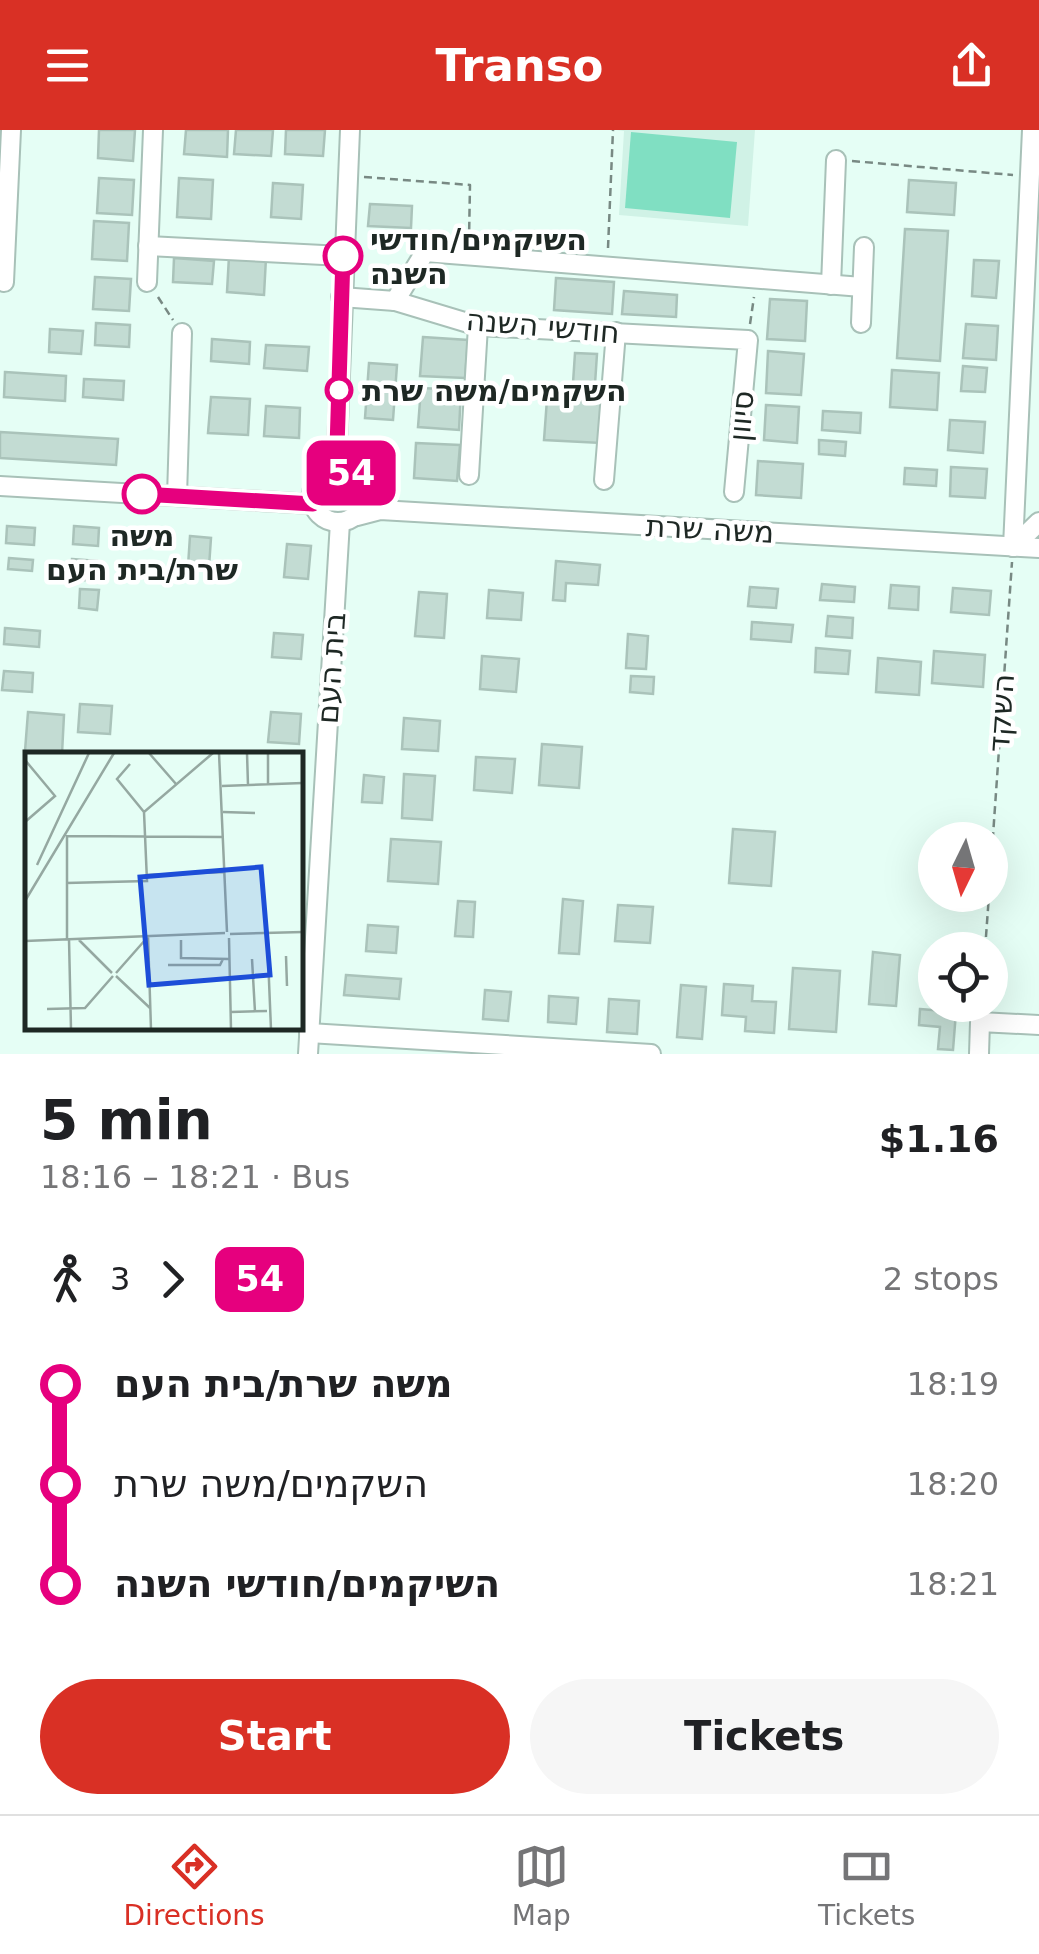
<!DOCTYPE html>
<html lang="en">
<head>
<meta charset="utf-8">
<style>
  :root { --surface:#fff; --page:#f6f6f6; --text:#202124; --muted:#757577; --line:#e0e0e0; --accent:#d93025 }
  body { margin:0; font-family:"DejaVu Sans","Noto Sans Hebrew",sans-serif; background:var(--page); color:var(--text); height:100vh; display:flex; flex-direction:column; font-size:38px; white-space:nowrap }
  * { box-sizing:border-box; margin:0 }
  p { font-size:32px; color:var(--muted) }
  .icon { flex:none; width:55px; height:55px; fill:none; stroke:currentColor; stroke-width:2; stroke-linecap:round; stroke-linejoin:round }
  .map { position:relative; height:924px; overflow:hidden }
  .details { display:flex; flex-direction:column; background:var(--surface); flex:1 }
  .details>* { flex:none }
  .badge { padding:0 20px; border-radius:15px; font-size:35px; line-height:65px }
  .needle { width:65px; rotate:185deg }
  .controls { position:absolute; left:918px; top:692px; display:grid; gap:20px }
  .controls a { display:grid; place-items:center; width:90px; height:90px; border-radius:50%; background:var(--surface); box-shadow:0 10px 40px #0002; font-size:50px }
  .map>.badge { position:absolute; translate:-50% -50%; box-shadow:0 0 0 5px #fff }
  .legs { display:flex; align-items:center; gap:15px; height:110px; padding:0 40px; font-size:32px }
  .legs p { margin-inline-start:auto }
  .overview { display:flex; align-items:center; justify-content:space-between; height:170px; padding:0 40px }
  h1 { font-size:55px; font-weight:700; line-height:75px }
  .cta { display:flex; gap:20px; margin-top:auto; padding:20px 40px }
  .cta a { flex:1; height:115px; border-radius:60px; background:var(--accent); color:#fff; font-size:40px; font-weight:700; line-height:115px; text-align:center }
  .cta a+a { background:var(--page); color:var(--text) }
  ul { padding:0 40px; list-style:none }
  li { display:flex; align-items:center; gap:35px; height:100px; font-size:38px }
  li i { display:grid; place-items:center; width:15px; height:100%; margin:0 12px; background:currentColor }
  li i::after { content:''; width:25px; height:25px; margin:-12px; border:8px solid; border-radius:50%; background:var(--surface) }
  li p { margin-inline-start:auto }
  li:first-child i { background:linear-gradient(#0000 50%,currentColor 0) }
  li:last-child i { background:linear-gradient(currentColor 50%,#0000 0) }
  header { display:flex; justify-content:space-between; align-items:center; height:130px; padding:0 40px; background:var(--accent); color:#fff; font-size:45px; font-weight:700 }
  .tabs { display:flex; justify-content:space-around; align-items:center; height:140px; border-top:2px solid var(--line); background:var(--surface); font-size:28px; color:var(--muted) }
  .tabs a { display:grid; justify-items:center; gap:5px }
  .tabs .active { color:var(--accent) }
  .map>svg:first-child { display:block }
  .built { fill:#d0f2e6 }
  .green { fill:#80dfc2 }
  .building { fill:#c3dcd3; stroke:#aac3ba; stroke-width:2.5 }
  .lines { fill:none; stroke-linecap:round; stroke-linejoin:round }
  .minor-casing { stroke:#a8c1b8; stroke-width:22 }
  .path { stroke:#788983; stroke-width:2.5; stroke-dasharray:8 5; stroke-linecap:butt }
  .minor { stroke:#fff; stroke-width:18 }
  .line-1-casing { stroke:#fff; stroke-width:22 }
  .line-1 { stroke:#e6007e; stroke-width:15 }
  .stop-1-dot { fill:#fff; stroke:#e6007e; stroke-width:5 }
  .labels { text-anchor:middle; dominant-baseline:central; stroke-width:9; stroke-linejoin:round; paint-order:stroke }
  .stop-label { font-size:30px; font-weight:bold; fill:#1e2824; stroke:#fff; text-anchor:start }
  .street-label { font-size:30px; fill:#1e2824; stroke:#fff }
  .inset-road { fill:none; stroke:#95a8a1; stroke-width:2.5 }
  .view { fill:#1d4ed8; fill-opacity:0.15; stroke:#1d4ed8; stroke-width:5 }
  .inset-edge { fill:none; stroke:#1e2824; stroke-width:5 }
</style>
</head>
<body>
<header><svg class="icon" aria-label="menu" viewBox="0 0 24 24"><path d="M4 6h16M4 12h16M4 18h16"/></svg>Transo<svg class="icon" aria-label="share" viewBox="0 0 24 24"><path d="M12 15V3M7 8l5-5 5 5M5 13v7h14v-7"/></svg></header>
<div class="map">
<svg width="1039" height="924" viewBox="0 0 1039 924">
  <rect width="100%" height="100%" fill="#e5fef5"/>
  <!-- built -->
  <polygon class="built" points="616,0 755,0 748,96 619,85 624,1"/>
  <!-- green -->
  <polygon class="green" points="631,2 737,12 730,88 625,78"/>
  <!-- building -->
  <g class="building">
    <polygon points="99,0 135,0 133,31 98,28"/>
    <polygon points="186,0 228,0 227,27 184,24"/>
    <polygon points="236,0 273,0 271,26 234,24"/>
    <polygon points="286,0 325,0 323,26 285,24"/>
    <polygon points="99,48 134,50 132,85 97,83"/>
    <polygon points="179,48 213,50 211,89 177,87"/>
    <polygon points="909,50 956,53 954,85 907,82"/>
    <polygon points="273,53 303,55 301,89 271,87"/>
    <polygon points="370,74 412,76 411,98 368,96"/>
    <polygon points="94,91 129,93 127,131 92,129"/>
    <polygon points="905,99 948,101 940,231 897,228"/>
    <polygon points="229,126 266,128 264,165 227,162"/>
    <polygon points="174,128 214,131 212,154 173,152"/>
    <polygon points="974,130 999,131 996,168 972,166"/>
    <polygon points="95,147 131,149 129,181 93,179"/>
    <polygon points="556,148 614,152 612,184 554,180"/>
    <polygon points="624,161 677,165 676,187 622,184"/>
    <polygon points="770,169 807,171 805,211 767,209"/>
    <polygon points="96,193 130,195 129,217 95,215"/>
    <polygon points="966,194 998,196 996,230 963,228"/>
    <polygon points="50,199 83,201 81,224 49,222"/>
    <polygon points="423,207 468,210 465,248 420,246"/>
    <polygon points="212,209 250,212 249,234 211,231"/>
    <polygon points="266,215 309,217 307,241 264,238"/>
    <polygon points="768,221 804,224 801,265 766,263"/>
    <polygon points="575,223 597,224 595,254 573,253"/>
    <polygon points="369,233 397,235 393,290 365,288"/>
    <polygon points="963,236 987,238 985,262 961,261"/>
    <polygon points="892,240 939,243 937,280 890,277"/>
    <polygon points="5,242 66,246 65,271 4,267"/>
    <polygon points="84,249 124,251 123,270 83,267"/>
    <polygon points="421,258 461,260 459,300 418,297"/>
    <polygon points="211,267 250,269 248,305 208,303"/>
    <polygon points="547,269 603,273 601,313 544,310"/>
    <polygon points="766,275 799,277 797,313 764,310"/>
    <polygon points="266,276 300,278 299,308 264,306"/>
    <polygon points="823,281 861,283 860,303 822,300"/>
    <polygon points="950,290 985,292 983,323 948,320"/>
    <polygon points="0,302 118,309 116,335 0,328"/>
    <polygon points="819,310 846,312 845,326 819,324"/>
    <polygon points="416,313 460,315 457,351 414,348"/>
    <polygon points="758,331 803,334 801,368 756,365"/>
    <polygon points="951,337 987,339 985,368 950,366"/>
    <polygon points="905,338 937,340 936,356 904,354"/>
    <polygon points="7,396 35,398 34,415 6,413"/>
    <polygon points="74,396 99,398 98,416 73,414"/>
    <polygon points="190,406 211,408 209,437 188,436"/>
    <polygon points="287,414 311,416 308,449 284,447"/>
    <polygon points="9,428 33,430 32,441 8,439"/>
    <polygon points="72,429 97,431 95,451 70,449"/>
    <polygon points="556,431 600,435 598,455 566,453 565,471 553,470"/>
    <polygon points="822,454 855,457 854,472 820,470"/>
    <polygon points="891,455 919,457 918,480 889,478"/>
    <polygon points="750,457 778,459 776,478 748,476"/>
    <polygon points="953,458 991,461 989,485 951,482"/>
    <polygon points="80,459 99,460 97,480 79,478"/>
    <polygon points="489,460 523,463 521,490 487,488"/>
    <polygon points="419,462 447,464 444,508 415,506"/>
    <polygon points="828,486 853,488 852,508 826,506"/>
    <polygon points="752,492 793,495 791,512 751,509"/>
    <polygon points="5,498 40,501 39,517 4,514"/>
    <polygon points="274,503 303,505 301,529 272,527"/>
    <polygon points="628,504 648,506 646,539 626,538"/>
    <polygon points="816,518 850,521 848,544 815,542"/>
    <polygon points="934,521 985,525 983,557 932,553"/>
    <polygon points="482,526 519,529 516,562 480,559"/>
    <polygon points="878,528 921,532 919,565 876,562"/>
    <polygon points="4,541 33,543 32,562 2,560"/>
    <polygon points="631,546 654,547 653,564 630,562"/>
    <polygon points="80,574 112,576 110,604 78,602"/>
    <polygon points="28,582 64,585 62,624 25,621"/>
    <polygon points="271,582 301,584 299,614 268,612"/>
    <polygon points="404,588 440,591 438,621 402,619"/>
    <polygon points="542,614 582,617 579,658 539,655"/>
    <polygon points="476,627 515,629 512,663 474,660"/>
    <polygon points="404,644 435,646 432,690 402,688"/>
    <polygon points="364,645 384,647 382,673 362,672"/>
    <polygon points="733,699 775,702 771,756 729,753"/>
    <polygon points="391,709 441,712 438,754 388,751"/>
    <polygon points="563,769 583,771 579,824 559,823"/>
    <polygon points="458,771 475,772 473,807 455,806"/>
    <polygon points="618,775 653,777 650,813 615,811"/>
    <polygon points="368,795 398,797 396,823 366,821"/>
    <polygon points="873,822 900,825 896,876 869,874"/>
    <polygon points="793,838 840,841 836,902 789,899"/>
    <polygon points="346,845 401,849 399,869 344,865"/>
    <polygon points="724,854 753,856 752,871 776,872 774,903 745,901 746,887 722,885"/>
    <polygon points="681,855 706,857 702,909 677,907"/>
    <polygon points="485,860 511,862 508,891 483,889"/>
    <polygon points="549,866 578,868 576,894 548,892"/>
    <polygon points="609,869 639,871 637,904 607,902"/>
    <polygon points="920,879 956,882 953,920 938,919 940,897 919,895"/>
  </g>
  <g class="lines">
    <!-- minor casing -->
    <g class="minor-casing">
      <g id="minor">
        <polyline points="148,116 343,126"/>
        <polyline points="4,152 11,0"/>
        <polyline points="147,152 153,0"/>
        <polyline points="831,155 836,30"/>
        <polyline points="341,167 395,171 478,196 748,210 734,362"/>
        <polyline points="395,171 425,122 862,157"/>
        <polyline points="861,193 864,117"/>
        <circle cx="338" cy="366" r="26"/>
        <polyline points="324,344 337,318 350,0"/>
        <polyline points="469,345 478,196"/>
        <polyline points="604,350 616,202"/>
        <polyline points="0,356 313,374"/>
        <polyline points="177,366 182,203"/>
        <polyline points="357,386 380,380 1039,418"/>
        <polyline points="1013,417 1032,0"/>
        <polyline points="1013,417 1039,392"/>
        <polyline points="309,903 651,924"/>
        <polyline points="308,924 340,392"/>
        <polyline points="979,924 980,892 1039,895"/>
      </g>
    </g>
    <!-- path -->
    <g class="path">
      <polyline points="852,31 1013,45"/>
      <polyline points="364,47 470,55 469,110"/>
      <polyline points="608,118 613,0"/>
      <polyline points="158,167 173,190"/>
      <polyline points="750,194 754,167"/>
      <polyline points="990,749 1012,432"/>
      <polyline points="985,820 989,765"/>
    </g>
    <!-- minor -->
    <use href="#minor" class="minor"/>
  </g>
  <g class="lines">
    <!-- line-1 casing -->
    <g class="line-1-casing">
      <path id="line-1" d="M142,364L313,374C310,347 333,331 356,347L337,318L343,126"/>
    </g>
    <!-- line-1 -->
    <use href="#line-1" class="line-1"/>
  </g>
  <!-- markers -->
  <g class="stop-1-dot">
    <circle cx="343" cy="126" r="18"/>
    <circle cx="339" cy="260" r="12"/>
    <circle cx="142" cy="364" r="18"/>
  </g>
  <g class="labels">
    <!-- stop labels -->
    <g class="stop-label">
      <text x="370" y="109">השיקמים/חודשי<tspan x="370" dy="34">השנה</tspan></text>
      <text x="362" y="260">השקמים/משה שרת</text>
      <text x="142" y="405" text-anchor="middle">משה<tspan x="142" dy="34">שרת/בית העם</tspan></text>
    </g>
    <!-- street labels -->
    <g class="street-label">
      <text transform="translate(543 196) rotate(5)">חודשי השנה</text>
      <text transform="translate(741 286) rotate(-85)">סיוון</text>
      <text transform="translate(710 399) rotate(3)">משה שרת</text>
      <text transform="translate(331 538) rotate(-86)">בית העם</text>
      <text transform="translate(1001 583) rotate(-86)">השקד</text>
    </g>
  </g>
  <!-- overview -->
  <g transform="translate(25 622)">
    <rect width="278" height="278" fill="#e5fef5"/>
    <path class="inset-road" d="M124,1L151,32M194,1L202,180M222,1L223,33M243,1V32M0,8L30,44L0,70M105,12L92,27L119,60M197,34L278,31M198,60L230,61M12,113L64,1M121,123L200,120M41,131L122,129L119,60L188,1M0,149L89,1M205,182L278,180M123,184L126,277M204,186L206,277M42,187V84L198,85M44,187L46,277M54,188L87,221M156,188V206L204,207M0,189L200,181M261,204L262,234M243,205L246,277M227,207L230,260M143,213H195L198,207M91,221L121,187M91,224L125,256M22,257L60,256L88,224M206,260L242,259"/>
    <path class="view" d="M236,115L245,223L124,233L115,125Z"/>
    <rect width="278" height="278" class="inset-edge"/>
  </g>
</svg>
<div class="controls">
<a><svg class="needle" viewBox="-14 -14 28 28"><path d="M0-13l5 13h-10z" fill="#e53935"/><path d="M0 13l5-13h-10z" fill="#757577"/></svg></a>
<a><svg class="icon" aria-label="locate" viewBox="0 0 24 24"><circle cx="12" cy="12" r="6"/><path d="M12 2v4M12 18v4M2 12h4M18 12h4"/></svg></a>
</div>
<b class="badge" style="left:351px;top:343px;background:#e6007e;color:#fff">54</b>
</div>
<section class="details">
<div class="overview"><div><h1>5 min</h1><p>18:16 – 18:21 · Bus</p></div><b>$1.16</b></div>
<div class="legs"><svg class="icon" aria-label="walk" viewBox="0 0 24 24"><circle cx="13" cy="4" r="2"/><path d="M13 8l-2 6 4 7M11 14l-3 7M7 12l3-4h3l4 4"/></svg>3<svg class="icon" aria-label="forward" viewBox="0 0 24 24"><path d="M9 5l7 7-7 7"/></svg><b class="badge" style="background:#e6007e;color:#fff">54</b><p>2 stops</p></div>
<ul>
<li><i style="color:#e6007e"></i><b>משה שרת/בית העם</b><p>18:19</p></li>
<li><i style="color:#e6007e"></i><span>השקמים/משה שרת</span><p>18:20</p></li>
<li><i style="color:#e6007e"></i><b>השיקמים/חודשי השנה</b><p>18:21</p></li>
</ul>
<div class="cta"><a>Start</a><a>Tickets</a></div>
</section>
<nav class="tabs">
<a class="active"><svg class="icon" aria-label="directions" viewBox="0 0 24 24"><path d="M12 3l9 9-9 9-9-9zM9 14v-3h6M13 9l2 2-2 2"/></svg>Directions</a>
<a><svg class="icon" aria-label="map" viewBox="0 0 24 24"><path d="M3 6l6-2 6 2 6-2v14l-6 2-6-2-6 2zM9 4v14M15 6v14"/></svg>Map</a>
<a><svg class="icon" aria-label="tickets" viewBox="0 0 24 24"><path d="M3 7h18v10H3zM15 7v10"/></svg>Tickets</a>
</nav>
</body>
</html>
